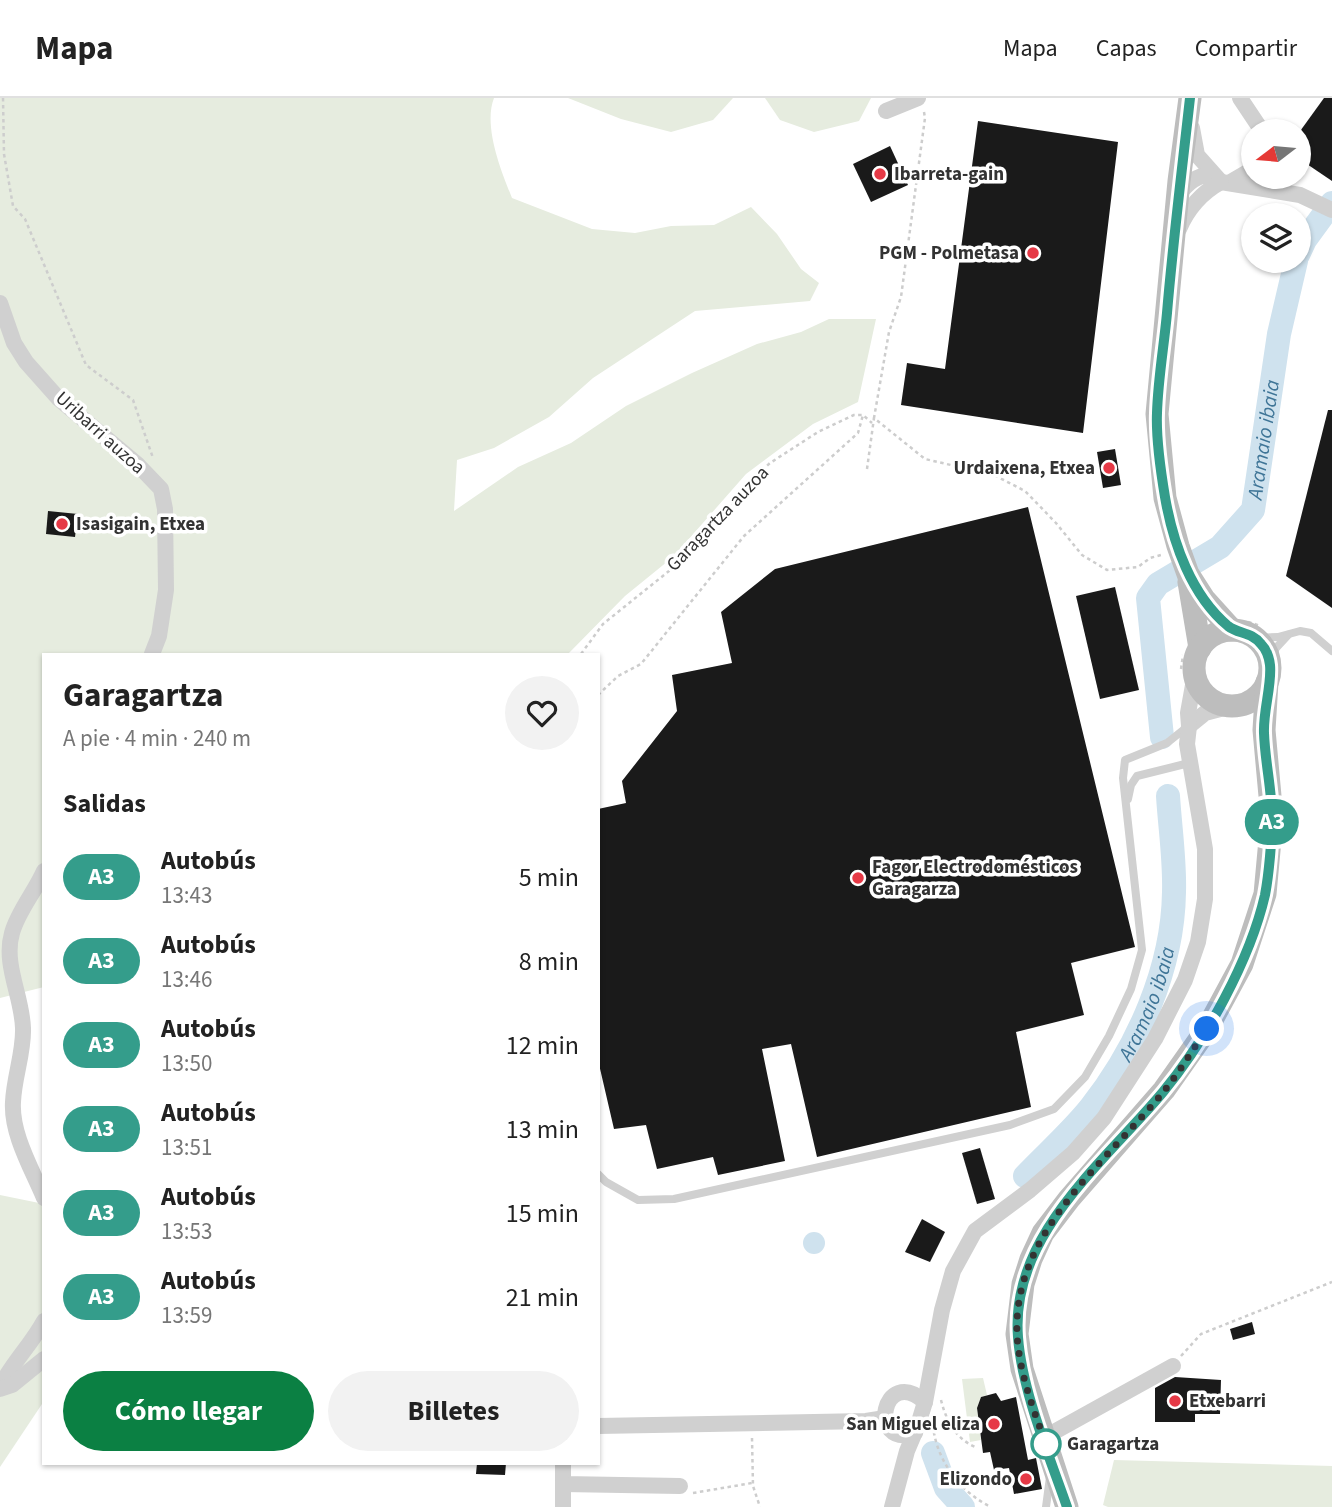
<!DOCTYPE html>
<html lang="es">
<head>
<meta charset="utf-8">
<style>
  :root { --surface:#fff; --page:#f2f2f2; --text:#222; --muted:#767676; --line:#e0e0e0; --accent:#0b8043 }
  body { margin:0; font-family:"Source Sans 3",sans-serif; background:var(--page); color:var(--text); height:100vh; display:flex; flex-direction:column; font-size:26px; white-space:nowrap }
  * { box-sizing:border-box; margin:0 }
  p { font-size:23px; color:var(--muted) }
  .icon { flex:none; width:38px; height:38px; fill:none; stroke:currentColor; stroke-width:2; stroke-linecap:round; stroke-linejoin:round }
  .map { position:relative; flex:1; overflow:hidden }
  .drawer { position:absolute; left:42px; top:555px; width:558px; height:812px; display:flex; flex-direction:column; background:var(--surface); border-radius:0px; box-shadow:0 2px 5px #0004 }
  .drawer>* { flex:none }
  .badge { padding:0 14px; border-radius:23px; font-size:24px; line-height:46px }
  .needle { width:46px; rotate:254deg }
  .buttons { position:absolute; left:1241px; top:21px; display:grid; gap:14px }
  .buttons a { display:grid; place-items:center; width:70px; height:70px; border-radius:50%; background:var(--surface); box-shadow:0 2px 5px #0004; font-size:35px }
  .you { position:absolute; width:35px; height:35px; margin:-18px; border:5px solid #fff; border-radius:50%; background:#1a73e8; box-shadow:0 0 0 10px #1a73e833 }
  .map>.badge { position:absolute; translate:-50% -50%; box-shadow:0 0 0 4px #fff }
  h2 { padding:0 21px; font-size:26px; line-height:63px }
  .round { display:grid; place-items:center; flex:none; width:74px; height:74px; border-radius:37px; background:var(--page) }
  .summary { display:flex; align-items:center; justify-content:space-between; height:119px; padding:0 21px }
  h1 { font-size:33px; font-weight:700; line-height:52px }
  .primary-button { display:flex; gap:14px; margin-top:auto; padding:14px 21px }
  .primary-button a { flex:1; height:80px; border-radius:42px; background:var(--accent); color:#fff; font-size:28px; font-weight:700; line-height:80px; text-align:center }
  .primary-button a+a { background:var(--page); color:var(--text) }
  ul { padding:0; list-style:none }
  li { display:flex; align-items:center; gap:21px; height:84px; padding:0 21px }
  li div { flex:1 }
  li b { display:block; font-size:26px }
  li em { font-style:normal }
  li .badge { min-width:77px; font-weight:700; text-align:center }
  header { display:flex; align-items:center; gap:42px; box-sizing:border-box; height:98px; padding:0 35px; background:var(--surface); border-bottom:2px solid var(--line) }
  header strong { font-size:33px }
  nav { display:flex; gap:38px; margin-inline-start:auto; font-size:24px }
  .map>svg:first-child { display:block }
  .green { fill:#e6ecdf }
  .water { fill:#cfe2ee }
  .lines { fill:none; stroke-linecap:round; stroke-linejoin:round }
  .river { stroke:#cfe2ee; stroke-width:24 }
  .building { fill:#1a1a1a }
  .path { stroke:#cdcdcd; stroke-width:2.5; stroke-dasharray:3.5 3.5; stroke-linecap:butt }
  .lane { stroke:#d0d0d0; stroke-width:8 }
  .street { stroke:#d0d0d0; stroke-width:16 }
  .secondary { stroke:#bdbdbd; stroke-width:23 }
  .line-casing { stroke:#fff; stroke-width:16 }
  .line { stroke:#349d8b; stroke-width:10 }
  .walk { stroke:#333; stroke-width:7; stroke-dasharray:0 12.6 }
  .poi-dot { fill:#e63946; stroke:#fff; stroke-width:2.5 }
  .stop-dot { fill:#fff; stroke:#349d8b; stroke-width:3.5 }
  .labels { text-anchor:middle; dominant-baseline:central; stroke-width:7; stroke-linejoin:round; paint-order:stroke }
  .poi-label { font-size:19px; font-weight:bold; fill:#333; stroke:#fff; text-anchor:start }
  .street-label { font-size:19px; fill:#333; stroke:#fff }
  .stop-label { font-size:19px; font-weight:bold; fill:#333; stroke:#fff; text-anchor:start }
  .water-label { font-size:21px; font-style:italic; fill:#3f7597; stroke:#fff }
</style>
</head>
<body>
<header>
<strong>Mapa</strong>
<nav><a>Mapa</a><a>Capas</a><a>Compartir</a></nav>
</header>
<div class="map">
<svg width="1332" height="1409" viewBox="0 0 1332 1409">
  <rect width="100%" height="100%" fill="#fff"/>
  <!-- green -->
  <g class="green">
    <path d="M0,0H494C483,28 501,73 512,100L592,131L635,135L671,128L714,127L751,109L777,136L801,171L819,185L810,203L695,213L593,280L549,319L494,350L457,362L454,413L518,369L571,345L626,308L692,275L757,246L801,234L829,221H876L858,304L813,326L746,376L673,459L625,498L568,556H44V889L0,900Z"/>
    <polygon points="568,0 733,0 713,22 671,34 621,21"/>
    <polygon points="765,0 871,0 859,23 814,34 780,22"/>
    <polygon points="0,1097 44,1106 44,1303 0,1369"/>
    <polygon points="983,1280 987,1297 981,1299 977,1310 981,1342 970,1344 962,1281"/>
    <polygon points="1114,1362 1332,1368 1332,1409 1108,1409 1103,1407"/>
  </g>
  <!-- water -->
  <circle class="water" cx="814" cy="1145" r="11"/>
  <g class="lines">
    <!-- river -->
    <g class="river">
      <polyline points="1298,157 1305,142 1332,105"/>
      <path id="s1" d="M1162,639L1148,500L1158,486L1220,449L1253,412L1279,236L1296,163"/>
      <path id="s2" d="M1025,1078C1047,1055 1072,1033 1091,1009C1138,949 1173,870 1174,794C1175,762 1170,730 1168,698"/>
      <polyline points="933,1355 946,1390 963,1409"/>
    </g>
  </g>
  <!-- building -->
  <g class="building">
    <polygon points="1324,0 1332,0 1332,83 1298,60 1298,36"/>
    <polygon points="978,23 1118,44 1083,335 901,307 907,265 945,271"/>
    <polygon points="890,48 908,87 871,104 853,66"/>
    <polygon points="1328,312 1332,312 1332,510 1286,478"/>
    <polygon points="1115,351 1121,387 1103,390 1097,354"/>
    <polygon points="1028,409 1135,849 1071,865 1084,917 1016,934 1031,1009 817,1059 791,946 762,951 785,1063 718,1077 713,1059 657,1071 646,1027 614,1031 598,962 598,711 626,705 622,683 677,613 672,577 732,565 721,514 775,471"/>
    <polygon points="48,413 78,416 75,439 46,436"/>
    <polygon points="1115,489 1139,592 1100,601 1076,498"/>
    <polygon points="980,1050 995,1101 977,1106 962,1055"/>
    <polygon points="922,1121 945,1134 930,1164 905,1154"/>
    <polygon points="1252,1224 1255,1236 1233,1242 1230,1231"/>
    <polygon points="1175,1279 1221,1282 1220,1316 1195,1316 1195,1324 1155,1324 1155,1290"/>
    <polygon points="996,1295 1001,1303 1016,1299 1028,1362 1036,1360 1042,1391 1014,1396 1009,1370 994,1372 990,1354 983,1355 977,1310 981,1299"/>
    <polygon points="477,1365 506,1365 505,1377 476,1376"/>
  </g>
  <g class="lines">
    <!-- path -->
    <g class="path">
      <polyline points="3,0 4,56 13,108 25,121 86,267 133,302 153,360"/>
      <polyline points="924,14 925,20 901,199 889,234 874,320 925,361 994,377 1025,393 1056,425 1082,457 1107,472 1138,469 1150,460 1161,457"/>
      <polyline points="867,371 874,320"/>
      <polyline points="1248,524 1261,528"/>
      <polyline points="581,556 603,526 669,473 717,425 755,379 770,365 818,334 854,317 863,317 872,325"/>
      <polyline points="1181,571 1183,557"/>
      <polyline points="598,597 618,578 641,566 744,438 858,335 863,317"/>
      <polyline points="1181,1258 1201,1236 1332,1184"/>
      <path d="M941,1302C946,1322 955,1340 975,1349"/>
      <path d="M933,1327C936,1362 960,1394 991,1409"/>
      <polyline points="752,1340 753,1388 760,1409"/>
      <polyline points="693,1395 752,1385"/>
    </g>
    <!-- lane -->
    <g class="lane">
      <polyline points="1255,540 1278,539 1300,533 1311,535 1332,553"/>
      <polyline points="1269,564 1276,550 1288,537"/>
      <polyline points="1128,701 1131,687 1137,678 1189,665"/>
      <polyline points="598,1076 606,1084 638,1102 674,1101 1010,1027 1054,1011 1085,979 1109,938 1131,891 1142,852 1123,680 1125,662 1167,645 1187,629"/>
      <polyline points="1046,1409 1050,1379"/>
    </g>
    <!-- street -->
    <g class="street">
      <polyline points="1240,0 1262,33"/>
      <polyline points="886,13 918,0"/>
      <polyline points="1192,30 1197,57 1221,84"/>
      <polyline points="1221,84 1300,97 1332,112"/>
      <polyline points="1229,85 1253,71"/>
      <path d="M1178,97C1187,86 1197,75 1213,78"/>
      <path d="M1179,131C1188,110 1201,95 1221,84"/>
      <polyline points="0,205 14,245 26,264 58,300 138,367 161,391 165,411 166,492 159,538 152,556"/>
      <polyline points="1189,628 1205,615 1228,609"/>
      <path d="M44,773C35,794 18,813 12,835C3,866 22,898 23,930C24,954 14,979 13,1004C11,1036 32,1071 44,1100"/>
      <path d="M0,1289C12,1265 31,1247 44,1223"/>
      <polyline points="0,1291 12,1287 44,1261"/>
      <polyline points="598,1328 866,1323 885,1320"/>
      <path d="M915,1335C867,1351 882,1266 925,1304"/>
      <polyline points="1043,1337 1054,1334 1173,1268"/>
      <polyline points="563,1365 563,1386 680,1388"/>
      <polyline points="563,1386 563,1409"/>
      <polyline points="892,1409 907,1353 918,1327 925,1304 942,1212 953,1173 975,1133 1030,1092 1073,1055 1104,1020 1155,941 1185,882 1198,844 1205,801 1205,751 1187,646 1189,628 1188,615 1195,576"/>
    </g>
    <!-- secondary -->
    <g class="secondary">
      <polyline points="1190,0 1179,83 1157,316 1165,400 1178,448 1188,476 1204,501 1232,532"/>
      <polyline points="1189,484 1200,550"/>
      <circle cx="1232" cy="570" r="38"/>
      <polyline points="1067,1409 1022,1271 1017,1236 1023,1186 1031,1161 1043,1135 1069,1101 1164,992 1207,931 1242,866 1265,796 1272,720 1264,632 1267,584"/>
    </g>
  </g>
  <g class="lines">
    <!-- line casing -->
    <g class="line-casing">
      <path id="line" d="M1067,1409C1049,1357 1022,1293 1018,1239C1010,1137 1104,1065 1163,994C1206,942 1250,862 1265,797C1269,776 1272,741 1272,720C1272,692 1265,664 1264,635C1263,613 1272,587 1270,567C1269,559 1266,551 1261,546C1252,534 1238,536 1228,528C1191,497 1173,445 1165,399C1161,375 1156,338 1157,315C1158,281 1164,248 1167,215C1173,143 1182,72 1190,0"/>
    </g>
    <!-- line -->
    <use href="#line" class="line"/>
    <!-- walk -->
    <path class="walk" d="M1046,1346L1047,1349C1034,1313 1019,1275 1017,1236C1013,1133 1106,1065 1165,992C1180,973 1193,951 1207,931"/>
  </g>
  <!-- markers -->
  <g class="poi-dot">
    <circle cx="880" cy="76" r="7"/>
    <circle cx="1033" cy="155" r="7"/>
    <circle cx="1109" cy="370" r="7"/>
    <circle cx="62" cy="426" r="7"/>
    <circle cx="858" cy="780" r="7"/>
    <circle cx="1175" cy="1303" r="7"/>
    <circle cx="994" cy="1326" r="7"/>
    <circle cx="1026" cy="1381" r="7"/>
  </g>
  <circle class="stop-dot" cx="1046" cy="1346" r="14"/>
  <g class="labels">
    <!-- poi labels -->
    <g class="poi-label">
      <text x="894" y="76">Ibarreta-gain</text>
      <text x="1019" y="155" text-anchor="end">PGM - Polmetasa</text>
      <text x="1095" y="370" text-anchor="end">Urdaixena, Etxea</text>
      <text x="76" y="426">Isasigain, Etxea</text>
      <text x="872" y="769">Fagor Electrodomésticos<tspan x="872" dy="22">Garagarza</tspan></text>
      <text x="1189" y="1303">Etxebarri</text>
      <text x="980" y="1326" text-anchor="end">San Miguel eliza</text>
      <text x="1012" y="1381" text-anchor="end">Elizondo</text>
    </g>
    <!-- street labels -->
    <g class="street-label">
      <text transform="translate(100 335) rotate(42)">Uribarri auzoa</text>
      <text transform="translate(718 421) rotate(-46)">Garagartza auzoa</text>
    </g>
    <!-- stop labels -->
    <g class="stop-label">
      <text x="1067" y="1346">Garagartza</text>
    </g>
    <!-- water labels -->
    <g class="water-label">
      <text stroke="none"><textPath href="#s1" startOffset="350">Aramaio ibaia</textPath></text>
      <text stroke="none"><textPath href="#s2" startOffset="214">Aramaio ibaia</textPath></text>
    </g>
  </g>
</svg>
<div class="buttons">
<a><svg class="needle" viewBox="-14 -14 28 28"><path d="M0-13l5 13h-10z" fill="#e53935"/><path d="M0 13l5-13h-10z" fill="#767676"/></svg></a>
<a><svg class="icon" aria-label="layers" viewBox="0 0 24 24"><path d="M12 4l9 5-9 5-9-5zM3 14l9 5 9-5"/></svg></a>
</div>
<div class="you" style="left:1207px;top:931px"></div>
<b class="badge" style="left:1272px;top:724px;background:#349d8b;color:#fff">A3</b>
<section class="drawer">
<div class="summary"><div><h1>Garagartza</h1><p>A pie · 4 min · 240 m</p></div><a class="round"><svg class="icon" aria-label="heart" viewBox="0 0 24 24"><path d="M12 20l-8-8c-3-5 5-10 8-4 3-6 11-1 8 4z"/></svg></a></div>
<h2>Salidas</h2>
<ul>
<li><span class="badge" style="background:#349d8b;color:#fff">A3</span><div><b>Autobús</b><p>13:43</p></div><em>5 min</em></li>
<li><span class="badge" style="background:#349d8b;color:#fff">A3</span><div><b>Autobús</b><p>13:46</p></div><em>8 min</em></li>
<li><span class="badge" style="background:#349d8b;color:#fff">A3</span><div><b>Autobús</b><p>13:50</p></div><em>12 min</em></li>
<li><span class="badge" style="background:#349d8b;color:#fff">A3</span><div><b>Autobús</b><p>13:51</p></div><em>13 min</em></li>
<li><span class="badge" style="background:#349d8b;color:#fff">A3</span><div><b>Autobús</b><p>13:53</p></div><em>15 min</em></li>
<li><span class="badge" style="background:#349d8b;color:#fff">A3</span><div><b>Autobús</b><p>13:59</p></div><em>21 min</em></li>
</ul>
<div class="primary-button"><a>Cómo llegar</a><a>Billetes</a></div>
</section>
</div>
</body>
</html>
